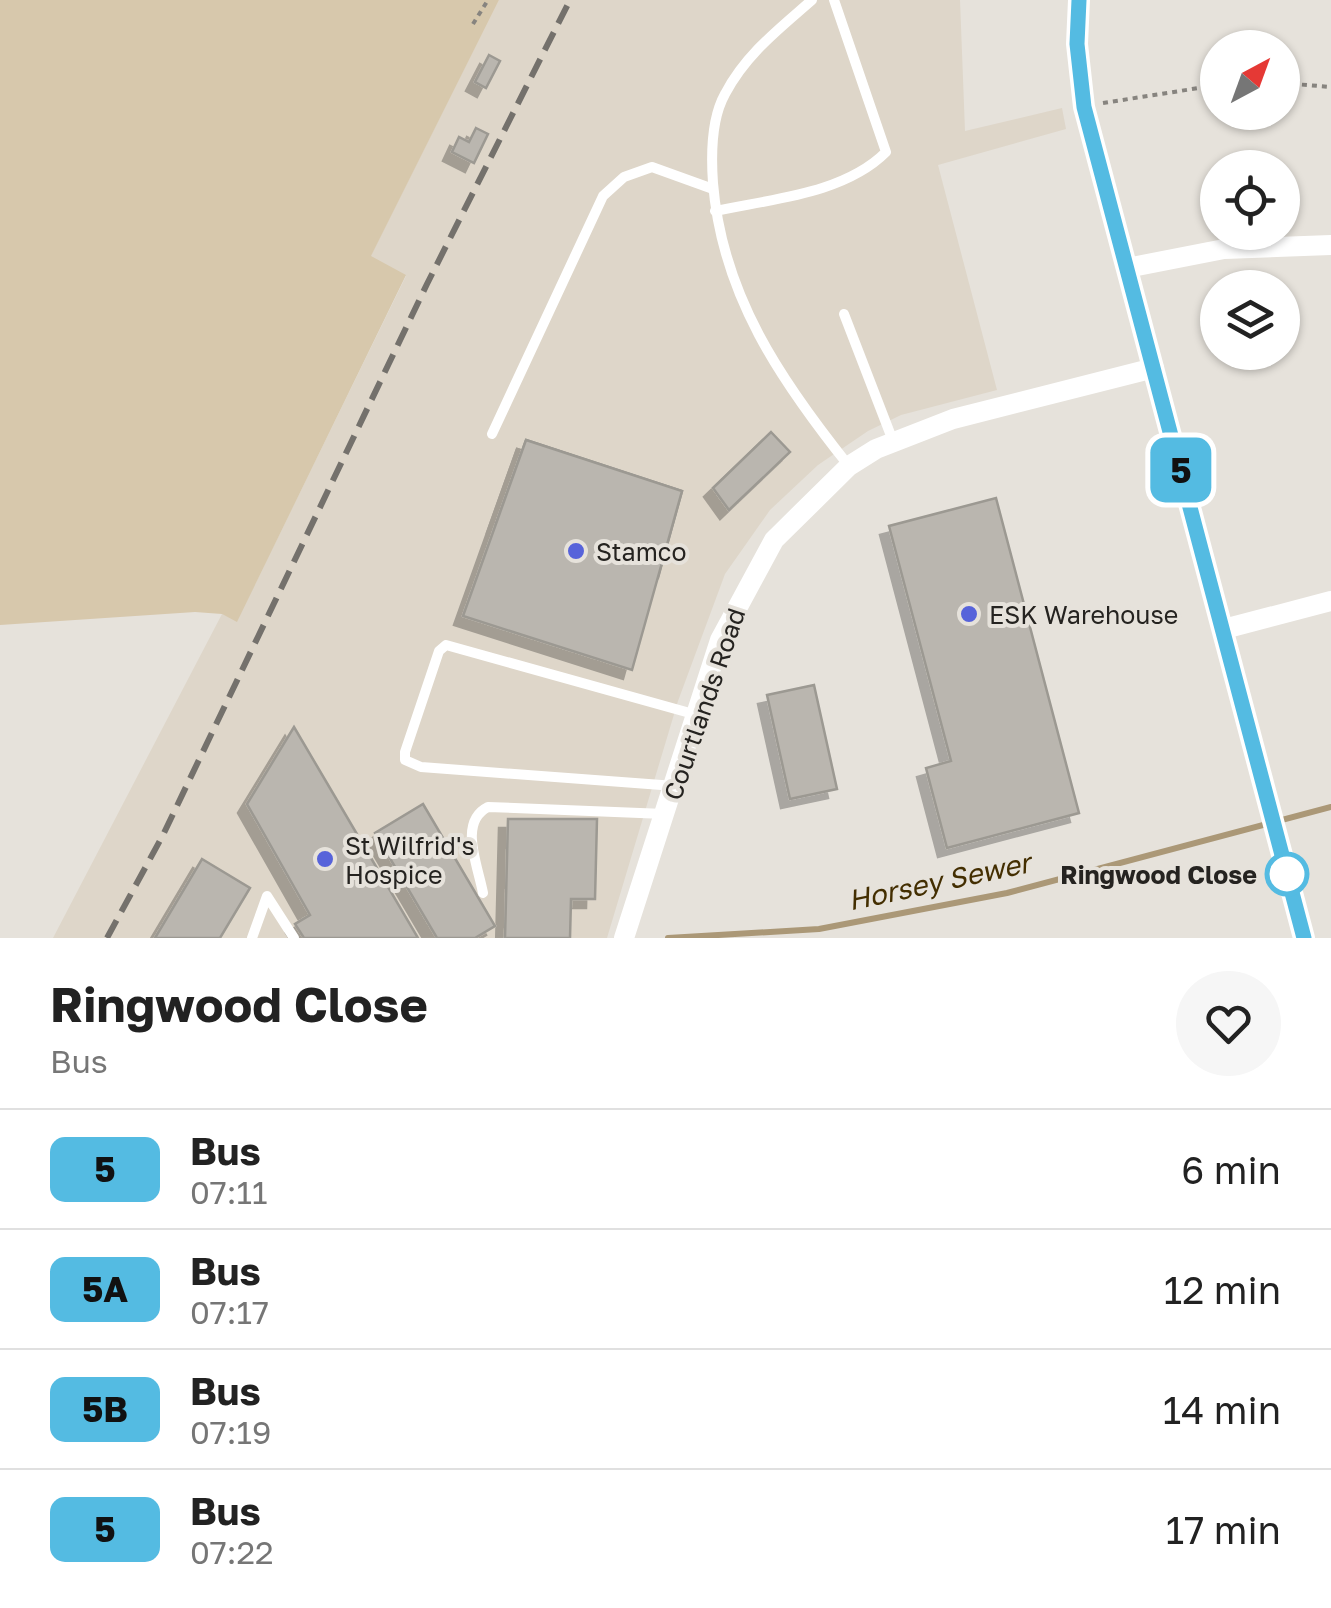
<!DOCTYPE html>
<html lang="en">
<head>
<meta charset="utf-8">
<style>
  :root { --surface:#fff; --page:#f6f6f6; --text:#222; --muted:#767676; --line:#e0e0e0 }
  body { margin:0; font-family:"Golos Text",sans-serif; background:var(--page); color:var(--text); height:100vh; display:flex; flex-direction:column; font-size:38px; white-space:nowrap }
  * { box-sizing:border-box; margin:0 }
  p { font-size:32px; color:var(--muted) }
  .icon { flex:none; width:55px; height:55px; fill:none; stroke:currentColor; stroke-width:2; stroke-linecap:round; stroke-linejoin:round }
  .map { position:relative; height:938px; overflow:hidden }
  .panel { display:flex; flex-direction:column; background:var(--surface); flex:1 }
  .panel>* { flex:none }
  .badge { padding:0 20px; border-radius:15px; font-size:35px; line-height:65px }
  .needle { width:65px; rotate:41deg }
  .controls { position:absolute; left:1200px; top:30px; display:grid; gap:20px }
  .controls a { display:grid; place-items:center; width:100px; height:100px; border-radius:50%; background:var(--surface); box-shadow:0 2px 8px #0004; font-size:50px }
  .map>.badge { position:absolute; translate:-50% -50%; box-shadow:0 0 0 5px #fff }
  .round { display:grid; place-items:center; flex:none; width:105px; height:105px; border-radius:52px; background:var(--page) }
  .headline { display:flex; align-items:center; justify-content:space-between; height:170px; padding:0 50px }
  h1 { font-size:48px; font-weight:700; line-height:75px }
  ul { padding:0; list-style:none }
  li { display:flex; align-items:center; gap:30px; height:120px; padding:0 50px; border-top:2px solid var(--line) }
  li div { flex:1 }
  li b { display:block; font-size:38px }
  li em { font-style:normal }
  li .badge { min-width:110px; font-weight:700; text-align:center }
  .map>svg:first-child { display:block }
  .built { fill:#ded6c9 }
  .green { fill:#d7c8ac }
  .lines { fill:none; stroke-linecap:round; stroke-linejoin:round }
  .stream { stroke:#ab9877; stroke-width:6 }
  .building { fill:#bab6af; stroke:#9c9992; stroke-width:2.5; filter:url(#shadow) }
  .path { stroke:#87847f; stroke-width:4; stroke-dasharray:5 5; stroke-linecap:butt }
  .lane { stroke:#fff; stroke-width:10 }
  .street { stroke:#fff; stroke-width:20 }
  .rail { stroke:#74716c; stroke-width:6; stroke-dasharray:20 10; stroke-linecap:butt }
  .line-casing { stroke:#fff; stroke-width:22 }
  .line { stroke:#54bbe2; stroke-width:15 }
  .poi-dot { fill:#5763da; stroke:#e6e2db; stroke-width:4 }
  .stop-dot { fill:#fff; stroke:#54bbe2; stroke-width:5 }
  .labels { text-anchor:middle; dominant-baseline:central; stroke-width:8; stroke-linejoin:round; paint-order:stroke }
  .poi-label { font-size:25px; fill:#252320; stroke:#e6e2db; text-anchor:start }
  .street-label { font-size:25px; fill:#252320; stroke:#e6e2db }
  .stop-label { font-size:25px; font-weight:bold; fill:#252320; stroke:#e6e2db; text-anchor:end }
  .water-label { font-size:28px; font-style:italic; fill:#432e01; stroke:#e6e2db }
</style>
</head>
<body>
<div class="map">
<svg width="1331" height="938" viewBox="0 0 1331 938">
  <defs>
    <filter id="shadow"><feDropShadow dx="-9" dy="9" stdDeviation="0" flood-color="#0004"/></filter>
  </defs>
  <rect width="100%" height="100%" fill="#e6e2db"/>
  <!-- built -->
  <polygon class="built" points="499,0 960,0 965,131 1062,108 1066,129 938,165 997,390 901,415 868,431 818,465 770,510 725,574 678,701 607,938 53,938 222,614 237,621 406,276 370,257"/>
  <!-- green -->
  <polygon class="green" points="0,0 499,0 371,256 406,275 237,622 222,614 195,612 0,625"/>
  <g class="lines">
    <!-- stream -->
    <polyline class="stream" points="668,938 819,929 1007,893 1331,807"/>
  </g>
  <!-- building -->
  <g class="building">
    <polygon points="489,55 500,61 486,88 475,82"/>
    <polygon points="476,128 488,134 474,163 452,152 459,137 469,142"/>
    <polygon points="771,432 790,452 729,510 713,488"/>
    <polygon points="526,440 682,491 658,578 496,524"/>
    <polygon points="526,440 682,491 632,670 463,616"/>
    <polygon points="996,498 1079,813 947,848 926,768 951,761 889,526"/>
    <polygon points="814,685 837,789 790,799 767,695"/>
    <polygon points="294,727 334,795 418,938 304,938 295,924 310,915 247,804"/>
    <polygon points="423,804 495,926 475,938 437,938 375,833"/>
    <polygon points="508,819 597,819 595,899 571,899 570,938 505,938"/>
    <polygon points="202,859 250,888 220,938 155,938"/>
  </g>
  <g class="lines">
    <!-- path -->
    <g class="path">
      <polyline points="473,24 488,0"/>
      <polyline points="1282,83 1331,87"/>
      <polyline points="1103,103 1218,85"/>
    </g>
    <!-- lane -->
    <g class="lane">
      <path d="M812,0C779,29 746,54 725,94C711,119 711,155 713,183C722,295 781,381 849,466"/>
      <path d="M715,211C771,199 844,194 886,152L834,0"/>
      <polyline points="844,314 893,441"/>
      <polyline points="492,434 603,196 624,177 652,167 713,189"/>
      <polyline points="675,786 421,767 405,760 405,752 439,651 446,645 697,715"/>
      <path d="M483,893C478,865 458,822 488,807L665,814"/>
      <polyline points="252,938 267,896 294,938"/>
    </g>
    <!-- street -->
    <g class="street">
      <polyline points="1079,0 1077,44 1084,107 1304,938"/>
      <polyline points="1127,268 1224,249 1331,245"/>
      <polyline points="1224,629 1331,601"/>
      <polyline points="624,938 720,640 774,540 849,466 876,449 953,419 1154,368"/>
    </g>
    <!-- rail -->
    <polyline class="rail" points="107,938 163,835 427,284 570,0"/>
  </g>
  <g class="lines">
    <!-- line casing -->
    <g class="line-casing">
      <polyline id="line" points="1079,0 1077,44 1084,107 1304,938"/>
    </g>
    <!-- line -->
    <use href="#line" class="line"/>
  </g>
  <!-- markers -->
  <g class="poi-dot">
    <circle cx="576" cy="551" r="10"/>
    <circle cx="969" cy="614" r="10"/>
    <circle cx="325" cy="859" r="10"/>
  </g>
  <circle class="stop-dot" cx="1287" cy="874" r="20"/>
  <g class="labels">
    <!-- poi labels -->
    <g class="poi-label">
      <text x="596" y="551">Stamco</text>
      <text x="989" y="614">ESK Warehouse</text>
      <text x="345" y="845">St Wilfrid's<tspan x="345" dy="29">Hospice</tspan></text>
    </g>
    <!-- street labels -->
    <g class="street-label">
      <text transform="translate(704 704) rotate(-71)">Courtlands Road</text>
    </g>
    <!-- stop labels -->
    <g class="stop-label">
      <text x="1257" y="874">Ringwood Close</text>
    </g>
    <!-- water labels -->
    <g class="water-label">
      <text transform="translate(939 881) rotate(-12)">Horsey Sewer</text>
    </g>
  </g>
</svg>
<div class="controls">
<a><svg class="needle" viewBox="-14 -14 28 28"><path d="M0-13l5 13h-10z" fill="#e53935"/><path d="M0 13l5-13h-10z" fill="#767676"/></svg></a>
<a><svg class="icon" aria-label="locate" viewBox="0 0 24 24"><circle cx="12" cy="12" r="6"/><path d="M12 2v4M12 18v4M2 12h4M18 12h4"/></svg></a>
<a><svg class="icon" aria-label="layers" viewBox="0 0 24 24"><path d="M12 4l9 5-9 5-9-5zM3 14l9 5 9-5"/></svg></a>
</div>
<b class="badge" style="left:1181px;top:470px;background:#54bbe2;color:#111">5</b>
</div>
<section class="panel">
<div class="headline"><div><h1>Ringwood Close</h1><p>Bus</p></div><a class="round"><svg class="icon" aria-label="heart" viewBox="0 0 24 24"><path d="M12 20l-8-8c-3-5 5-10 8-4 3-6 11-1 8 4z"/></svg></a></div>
<ul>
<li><span class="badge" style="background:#54bbe2;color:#111">5</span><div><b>Bus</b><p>07:11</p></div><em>6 min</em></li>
<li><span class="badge" style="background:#54bbe2;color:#111">5A</span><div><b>Bus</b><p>07:17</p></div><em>12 min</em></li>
<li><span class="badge" style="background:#54bbe2;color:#111">5B</span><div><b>Bus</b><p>07:19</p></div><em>14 min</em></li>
<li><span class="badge" style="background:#54bbe2;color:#111">5</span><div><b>Bus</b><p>07:22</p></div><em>17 min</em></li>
</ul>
</section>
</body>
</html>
